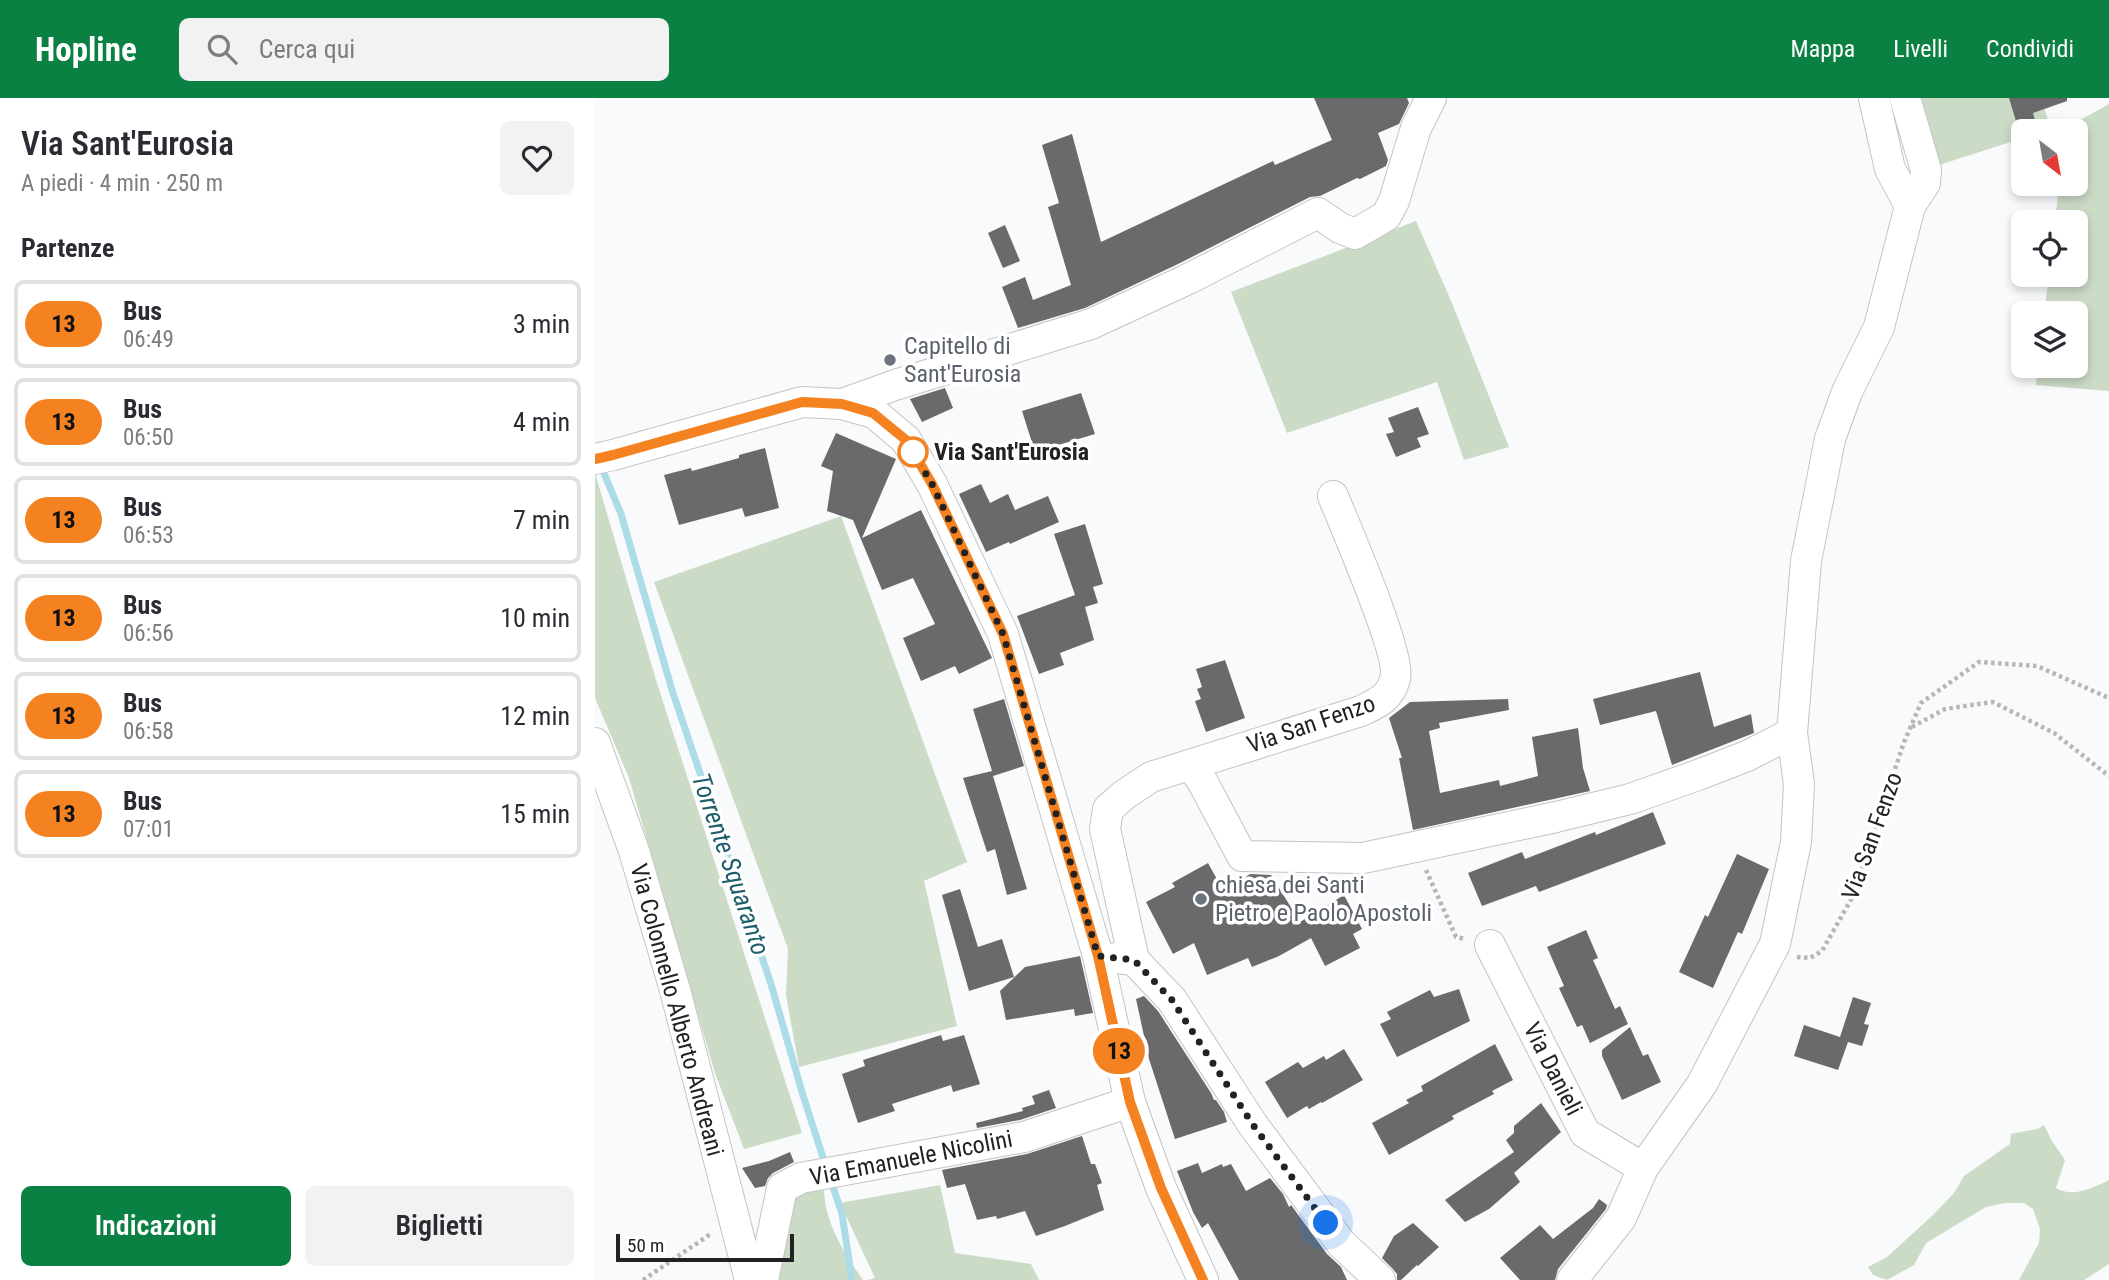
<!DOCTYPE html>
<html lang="it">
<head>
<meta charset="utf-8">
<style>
  :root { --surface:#fff; --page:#f2f2f3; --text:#2b2b33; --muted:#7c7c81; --line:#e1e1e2; --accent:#0b8043 }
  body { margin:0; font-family:"Roboto Condensed",sans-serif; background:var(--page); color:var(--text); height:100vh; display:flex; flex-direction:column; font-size:26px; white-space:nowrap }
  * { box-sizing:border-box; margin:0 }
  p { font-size:23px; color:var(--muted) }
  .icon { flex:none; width:38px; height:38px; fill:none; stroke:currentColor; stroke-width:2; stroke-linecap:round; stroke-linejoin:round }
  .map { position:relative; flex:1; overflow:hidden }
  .panel { display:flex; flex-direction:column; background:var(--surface); width:595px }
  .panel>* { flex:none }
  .badge { padding:0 14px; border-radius:23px; font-size:24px; line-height:46px }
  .needle { width:46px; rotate:149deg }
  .controls { position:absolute; left:1416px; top:21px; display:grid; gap:14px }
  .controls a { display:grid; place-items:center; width:77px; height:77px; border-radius:10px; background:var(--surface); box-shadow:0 4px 10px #0003; font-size:35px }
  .scale { position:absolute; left:21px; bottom:18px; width:178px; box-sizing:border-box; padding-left:7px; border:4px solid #222223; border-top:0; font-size:19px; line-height:24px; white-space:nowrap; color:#222223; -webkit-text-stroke:5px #fff; paint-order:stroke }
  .you { position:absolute; width:35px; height:35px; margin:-18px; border:5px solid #fff; border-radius:50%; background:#1a73e8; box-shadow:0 0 0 10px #1a73e833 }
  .map>.badge { position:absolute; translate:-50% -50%; box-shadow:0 0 0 4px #fff }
  h2 { padding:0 21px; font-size:26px; line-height:63px }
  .round { display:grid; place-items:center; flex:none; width:74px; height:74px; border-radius:10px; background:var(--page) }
  .summary { display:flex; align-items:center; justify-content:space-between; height:119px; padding:0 21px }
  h1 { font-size:33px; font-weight:600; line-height:52px }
  .primary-button { display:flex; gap:14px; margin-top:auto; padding:14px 21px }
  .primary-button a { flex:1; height:80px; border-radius:10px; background:var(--accent); color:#fff; font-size:28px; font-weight:600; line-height:80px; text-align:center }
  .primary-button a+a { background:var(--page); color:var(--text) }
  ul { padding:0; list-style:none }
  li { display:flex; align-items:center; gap:21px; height:88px; margin:0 14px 10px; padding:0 7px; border:4px solid var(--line); border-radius:10px }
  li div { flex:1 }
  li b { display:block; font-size:26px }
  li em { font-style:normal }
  li .badge { min-width:77px; font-weight:700; text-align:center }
  header { display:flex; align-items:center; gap:42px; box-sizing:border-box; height:98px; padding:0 35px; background:var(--accent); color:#fff }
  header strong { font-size:33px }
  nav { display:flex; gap:38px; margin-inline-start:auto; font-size:24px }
  .search { width:490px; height:63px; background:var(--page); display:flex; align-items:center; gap:18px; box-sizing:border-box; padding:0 24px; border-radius:10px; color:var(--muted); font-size:26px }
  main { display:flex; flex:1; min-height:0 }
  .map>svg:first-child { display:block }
  .green { fill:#ccdbc6 }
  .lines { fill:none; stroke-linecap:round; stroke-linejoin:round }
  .stream { stroke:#abdce7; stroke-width:7 }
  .building { fill:#6a696b }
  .minor-casing { stroke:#c3c4c5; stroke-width:32 }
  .path { stroke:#b5b6b7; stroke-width:4.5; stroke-dasharray:3.5 3.5; stroke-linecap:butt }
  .minor { stroke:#fff; stroke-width:30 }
  .line-casing { stroke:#fff; stroke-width:16 }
  .line { stroke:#f58220; stroke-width:10 }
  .walk { stroke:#222223; stroke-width:7; stroke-dasharray:0 12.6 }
  .worship-dot { fill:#6b7280; stroke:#fff; stroke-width:2.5 }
  .stop-dot { fill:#fff; stroke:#f58220; stroke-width:3.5 }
  .labels { text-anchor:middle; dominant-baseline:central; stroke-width:7; stroke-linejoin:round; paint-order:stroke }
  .worship-label { font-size:24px; fill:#5b616d; stroke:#fff; text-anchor:start }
  .stop-label { font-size:24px; font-weight:bold; fill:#222223; stroke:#fff; text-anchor:start }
  .street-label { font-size:24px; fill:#222223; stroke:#fff }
  .water-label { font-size:26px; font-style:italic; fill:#1e5e6b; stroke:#fff }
</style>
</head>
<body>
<header>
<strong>Hopline</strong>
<div class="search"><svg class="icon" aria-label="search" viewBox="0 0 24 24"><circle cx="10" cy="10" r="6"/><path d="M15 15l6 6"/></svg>Cerca qui</div>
<nav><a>Mappa</a><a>Livelli</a><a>Condividi</a></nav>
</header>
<main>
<section class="panel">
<div class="summary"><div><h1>Via Sant'Eurosia</h1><p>A piedi · 4 min · 250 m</p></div><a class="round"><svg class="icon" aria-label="heart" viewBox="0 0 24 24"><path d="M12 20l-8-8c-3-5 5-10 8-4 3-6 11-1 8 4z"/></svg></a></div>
<h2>Partenze</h2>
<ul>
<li><span class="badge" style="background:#f58220;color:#111">13</span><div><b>Bus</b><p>06:49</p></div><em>3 min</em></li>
<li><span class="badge" style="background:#f58220;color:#111">13</span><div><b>Bus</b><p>06:50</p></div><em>4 min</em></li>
<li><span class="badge" style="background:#f58220;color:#111">13</span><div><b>Bus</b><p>06:53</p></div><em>7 min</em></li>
<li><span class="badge" style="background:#f58220;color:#111">13</span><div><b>Bus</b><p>06:56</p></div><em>10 min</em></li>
<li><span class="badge" style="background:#f58220;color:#111">13</span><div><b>Bus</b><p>06:58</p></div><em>12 min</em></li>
<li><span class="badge" style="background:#f58220;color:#111">13</span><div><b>Bus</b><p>07:01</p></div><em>15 min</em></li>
</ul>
<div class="primary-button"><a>Indicazioni</a><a>Biglietti</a></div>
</section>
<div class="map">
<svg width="1514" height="1182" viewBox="0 0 1514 1182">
  <rect width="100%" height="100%" fill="#f8fafb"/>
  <!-- green -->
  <g class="green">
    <polygon points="1319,0 1446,0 1456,31 1449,33 1428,33 1428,40 1338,69"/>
    <polygon points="1514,6 1514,293 1441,287 1443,268 1480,268 1480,215 1449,215 1454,177 1480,177 1480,124 1460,124 1464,86 1480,86 1480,33 1469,33 1469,31"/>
    <polygon points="821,123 857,205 914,349 869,362 842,284 692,335 636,194"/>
    <polygon points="0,375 62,585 207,1035 149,1051 120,975 34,680 0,600"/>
    <polygon points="246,418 372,764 329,783 362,928 204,969 191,897 193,851 59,484"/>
    <path d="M1449,1027L1457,1043L1470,1062L1461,1090C1478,1100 1498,1090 1514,1082V1166L1489,1182H1424L1444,1145L1445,1131L1438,1111L1429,1105H1410L1391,1109L1331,1145L1319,1167L1292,1182L1278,1177L1273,1169L1292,1159L1338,1117L1359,1095L1369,1078L1415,1046L1416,1036L1442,1031Z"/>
    <path d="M229,1087C228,1122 249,1155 268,1182H176L196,1095Z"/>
    <polygon points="345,1087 360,1155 436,1166 444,1182 272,1182 280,1180 245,1105"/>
  </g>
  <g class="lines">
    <!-- stream -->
    <g class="stream">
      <polyline points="6,368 26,416 77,592 176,886 207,994 231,1069"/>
      <polyline points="235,1080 247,1116 257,1182"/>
    </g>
  </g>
  <!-- building -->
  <g class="building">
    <polygon points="719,0 812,0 814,5 804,26 783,35 793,62 791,68 765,81 762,80 725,98 715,99 583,166 490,210 423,230 407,189 430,179 438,202 476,187 453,109 464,105 447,47 477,36 506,144 678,63 680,67 737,42"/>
    <polygon points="1414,0 1472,0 1472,3 1438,15 1443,33 1424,33"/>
    <polygon points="410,127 425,163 408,170 393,135"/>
    <polygon points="350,290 358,310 327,324 315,301"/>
    <polygon points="486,295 500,336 440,354 427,313"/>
    <polygon points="823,309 834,336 822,340 826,349 801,359 791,336 799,334 793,320"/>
    <polygon points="241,335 301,361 267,440 326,412 397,560 364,576 360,568 326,583 308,540 340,526 318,480 287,492 258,422 232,413 238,373 226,368"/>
    <polygon points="170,350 184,410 150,419 147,410 84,427 69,377 96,370 97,373 144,360 144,357"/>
    <polygon points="386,386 395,405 413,396 420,412 453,398 464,424 415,446 414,444 391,454 364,396"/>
    <polygon points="490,426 508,486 498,489 503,505 490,509 499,542 465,555 469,567 444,576 422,518 480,497 459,436"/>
    <polygon points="630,562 650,620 611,634 600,603 606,601 602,591 607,589 601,571"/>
    <polygon points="1105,574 1119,629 1156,616 1159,635 1077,667 1061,613 1005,627 998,601"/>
    <polygon points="409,601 429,668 398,678 432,791 412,797 400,751 392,754 368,680 397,673 378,611"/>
    <polygon points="913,601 914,612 844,625 845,630 834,633 845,695 904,682 905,688 943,678 937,639 983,630 988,670 995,693 818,732 804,660 807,660 794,620 815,604"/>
    <polygon points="1058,714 1071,746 944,794 941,788 887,808 873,775 927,754 930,761 1000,734 1001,737"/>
    <polygon points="1142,756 1174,771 1147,836 1143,834 1118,890 1084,874 1110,817 1113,819"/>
    <polygon points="613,765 629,794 655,776 676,777 705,824 749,797 767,831 758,836 765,850 730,868 716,840 684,858 657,869 653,860 612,877 599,845 578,856 551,804 580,789 577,785"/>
    <polygon points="365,791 383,849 407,841 419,879 374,893 347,797"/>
    <polygon points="991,832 1003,860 998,862 1020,911 1025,908 1033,926 995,945 987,927 982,929 964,890 969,888 952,849"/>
    <polygon points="485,858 498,915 480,918 479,911 411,922 405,893 430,869"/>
    <polygon points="864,891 875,923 802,959 785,926 796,921 792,914 835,892 839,899"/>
    <polygon points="549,898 563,913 616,995 619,1002 621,1002 629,1014 632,1024 580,1041 554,961 541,901"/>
    <polygon points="1258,899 1276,905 1269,926 1274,927 1267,948 1253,944 1243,972 1199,958 1209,927 1245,939"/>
    <polygon points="1035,929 1048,958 1053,956 1066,984 1027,1002 1007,958 1007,952"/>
    <polygon points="346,937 348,943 369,937 385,986 358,994 356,987 297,1006 300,1013 263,1025 247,976 270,968 268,962"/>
    <polygon points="900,946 918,982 897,993 899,996 857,1018 859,1021 794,1057 777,1025 814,1005 811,1002 828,993 826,988"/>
    <polygon points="749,951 768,982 727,1005 726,1004 714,1011 712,1008 692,1020 670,984 703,964 708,970 729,958 731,962"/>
    <polygon points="454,992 461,1010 425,1022 382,1030 381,1025 428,1013 427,1010 440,1006 437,998"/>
    <polygon points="946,1005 966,1034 919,1075 925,1084 894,1111 870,1124 850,1102 919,1054 911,1042 919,1035 919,1028"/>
    <polygon points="487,1038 496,1066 500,1066 507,1085 502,1087 509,1112 470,1128 441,1138 430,1113 402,1121 401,1118 382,1122 370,1086 352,1090 347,1072 432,1056"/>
    <polygon points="195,1054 199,1064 178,1075 173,1080 170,1088 160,1090 147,1070 174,1063"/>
    <polygon points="603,1065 607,1075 627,1066 628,1069 636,1066 651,1093 675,1080 688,1096 694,1109 696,1107 732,1156 746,1169 752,1182 644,1182 613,1125 607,1130 598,1114 582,1073"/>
    <polygon points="1004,1101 1012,1107 1011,1111 963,1171 960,1182 925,1182 905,1160 945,1127 958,1141 998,1110"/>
    <polygon points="818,1125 844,1149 823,1168 822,1167 806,1182 802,1182 802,1176 797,1170 787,1160 799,1138"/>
  </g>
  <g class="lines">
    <!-- minor casing -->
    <g class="minor-casing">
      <g id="minor">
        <polyline points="1279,0 1295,71 1315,108"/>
        <polyline points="247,306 300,287 496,226 591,182 723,115 745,130 760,136 791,118 799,103 821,30 836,0"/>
        <polyline points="0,361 18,357 207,304 247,306 279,315 311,342 337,386 408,536 503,858 535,1004 566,1090 608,1182"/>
        <polyline points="0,645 39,753 80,892 155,1182"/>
        <polyline points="595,667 606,681 647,758 768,760 961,719 1035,701 1103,677 1152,658 1197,635"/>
        <polyline points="895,847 990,1035 1048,1070"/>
        <polyline points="521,860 539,862 577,902 658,1027 746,1145 785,1182"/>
        <path d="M539,862L510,731L513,711L529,697L556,679L766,613C783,605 795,600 800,581C807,558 750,428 738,398"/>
        <polyline points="168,1182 187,1090 206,1080 429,1039 535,1004"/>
        <polyline points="977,1182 1026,1120 1048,1070 1107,986 1180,846 1201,744 1204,686 1197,635 1211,463 1235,341 1252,294 1284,229 1315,108 1330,85 1331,72 1310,0"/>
      </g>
    </g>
    <!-- path -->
    <g class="path">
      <polyline points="1317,629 1350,611 1398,604 1459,635 1514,678"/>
      <polyline points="831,772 861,839 870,841"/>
      <polyline points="1202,859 1215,860 1227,853 1258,798 1309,644 1326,605 1384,564 1442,568 1514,600"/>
      <polyline points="48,1182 117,1135"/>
    </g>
    <!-- minor -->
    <use href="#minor" class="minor"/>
  </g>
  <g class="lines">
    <!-- line casing -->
    <g class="line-casing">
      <polyline id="line" points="0,361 18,357 207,304 247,306 278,315 311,342 337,386 408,536 503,858 535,1004 566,1090 608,1182"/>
    </g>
    <!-- line -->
    <use href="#line" class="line"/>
    <!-- walk -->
    <polyline class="walk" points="318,354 337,386 408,536 503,858 539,862 577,902 658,1027 731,1125"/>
  </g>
  <!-- markers -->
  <g class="worship-dot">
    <circle cx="295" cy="262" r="7"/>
    <circle cx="606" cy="801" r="7"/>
  </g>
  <circle class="stop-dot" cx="318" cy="354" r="14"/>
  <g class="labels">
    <!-- worship labels -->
    <g class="worship-label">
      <text x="309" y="248">Capitello di<tspan x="309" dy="28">Sant'Eurosia</tspan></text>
      <text x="620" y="787">chiesa dei Santi<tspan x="620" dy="28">Pietro e Paolo Apostoli</tspan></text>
    </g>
    <!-- stop labels -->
    <g class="stop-label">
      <text x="339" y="354">Via Sant'Eurosia</text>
    </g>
    <!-- street labels -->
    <g class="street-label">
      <text transform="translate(716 626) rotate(-19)">Via San Fenzo</text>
      <text transform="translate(1277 738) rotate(-70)">Via San Fenzo</text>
      <text transform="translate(82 912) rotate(75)">Via Colonnello Alberto Andreani</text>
      <text transform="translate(958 971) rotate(63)">Via Danieli</text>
      <text transform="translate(316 1060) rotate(-11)">Via Emanuele Nicolini</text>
    </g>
    <!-- water labels -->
    <g class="water-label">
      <text transform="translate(136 766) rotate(71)">Torrente Squaranto</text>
    </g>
  </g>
</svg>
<div class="controls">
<a><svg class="needle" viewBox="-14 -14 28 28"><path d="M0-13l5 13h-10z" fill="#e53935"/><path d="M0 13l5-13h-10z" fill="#7c7c81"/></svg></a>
<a><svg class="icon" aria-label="locate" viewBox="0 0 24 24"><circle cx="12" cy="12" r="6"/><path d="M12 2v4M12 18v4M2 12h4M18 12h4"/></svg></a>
<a><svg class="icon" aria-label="layers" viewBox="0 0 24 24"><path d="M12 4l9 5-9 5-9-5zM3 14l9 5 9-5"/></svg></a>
</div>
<div class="scale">50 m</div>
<div class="you" style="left:731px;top:1125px"></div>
<b class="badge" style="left:524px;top:953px;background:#f58220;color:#111">13</b>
</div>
</main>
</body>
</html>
